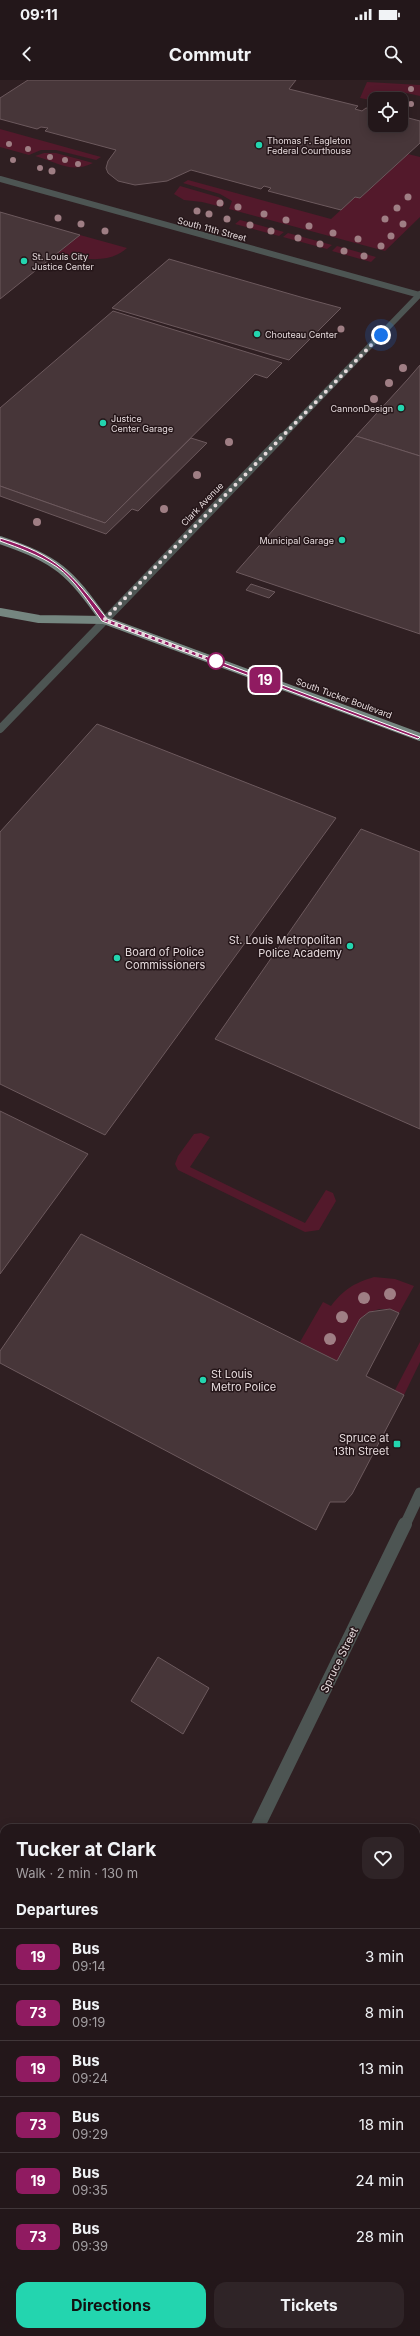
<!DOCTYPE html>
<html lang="en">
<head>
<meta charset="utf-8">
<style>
  :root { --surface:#23171a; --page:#2f2427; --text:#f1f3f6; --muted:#a39fa2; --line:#403639; --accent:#23d5af }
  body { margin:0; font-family:Inter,sans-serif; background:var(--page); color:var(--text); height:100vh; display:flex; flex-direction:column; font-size:15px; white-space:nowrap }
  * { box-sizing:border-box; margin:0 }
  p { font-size:13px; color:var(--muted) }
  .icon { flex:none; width:22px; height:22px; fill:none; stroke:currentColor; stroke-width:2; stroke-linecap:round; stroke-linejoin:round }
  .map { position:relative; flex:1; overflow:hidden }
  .sheet { position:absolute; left:0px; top:1744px; width:420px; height:512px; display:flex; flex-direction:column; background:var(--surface); border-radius:12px 12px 0 0; box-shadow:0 2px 10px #0003,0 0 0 1px var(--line) }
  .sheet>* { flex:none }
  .badge { padding:0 8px; border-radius:6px; font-size:14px; line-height:26px }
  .buttons { position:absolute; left:368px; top:12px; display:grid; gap:8px }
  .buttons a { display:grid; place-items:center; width:40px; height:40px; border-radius:8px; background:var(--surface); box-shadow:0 2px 10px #0003,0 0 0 1px var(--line); font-size:20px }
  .you { position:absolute; width:20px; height:20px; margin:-10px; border:3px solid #fff; border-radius:50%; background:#1a73e8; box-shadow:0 0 0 6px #1a73e833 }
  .map>.badge { position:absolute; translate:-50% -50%; box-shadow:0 0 0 2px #fff }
  h2 { padding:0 16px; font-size:15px; line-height:36px }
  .round { display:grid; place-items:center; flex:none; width:42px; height:42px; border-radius:12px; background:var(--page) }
  .head { display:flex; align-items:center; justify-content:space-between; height:68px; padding:0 16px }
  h1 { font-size:19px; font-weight:700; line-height:30px }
  .primary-button { display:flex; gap:8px; margin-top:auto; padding:8px 16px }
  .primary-button a { flex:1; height:46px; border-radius:12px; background:var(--accent); color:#111; font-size:16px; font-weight:700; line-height:46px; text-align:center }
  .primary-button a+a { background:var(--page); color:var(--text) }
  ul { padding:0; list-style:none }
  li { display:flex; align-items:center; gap:12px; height:56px; padding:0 16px; border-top:1px solid var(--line) }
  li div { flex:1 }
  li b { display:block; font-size:15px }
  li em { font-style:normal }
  li .badge { min-width:44px; font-weight:700; text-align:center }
  .status { display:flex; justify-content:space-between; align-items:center; height:28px; padding:0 20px; background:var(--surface); direction:ltr }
  .status svg { height:11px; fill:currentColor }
  header { display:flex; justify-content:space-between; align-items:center; height:52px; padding:0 16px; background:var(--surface); font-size:18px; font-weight:700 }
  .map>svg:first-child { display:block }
  .green { fill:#53192b }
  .building { fill:#473639; stroke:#6c595d }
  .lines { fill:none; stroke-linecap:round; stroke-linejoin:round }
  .minor-far1 { stroke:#4d5553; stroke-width:11 }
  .minor { stroke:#4d5553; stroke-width:14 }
  .tertiary-far1 { stroke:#4d5553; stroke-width:6 }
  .tertiary { stroke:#4d5553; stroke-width:8 }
  .primary { stroke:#758680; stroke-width:8 }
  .tree { fill:#9f7e84 }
  .line { fill:#901b61; stroke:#fff }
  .walk { stroke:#e5dadc; stroke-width:4; stroke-dasharray:0 7.2 }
  .poi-dot { fill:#23d5af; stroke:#251619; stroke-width:1.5 }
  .stop-dot { fill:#fff; stroke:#901b61; stroke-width:2 }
  .labels { text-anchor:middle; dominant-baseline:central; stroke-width:3; stroke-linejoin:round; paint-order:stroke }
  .far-poi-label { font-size:9px; fill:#e5dadc; stroke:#251619; text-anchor:start }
  .far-street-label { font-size:9px; fill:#e5dadc; stroke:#251619 }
  .poi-label { font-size:11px; fill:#e5dadc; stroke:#251619; text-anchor:end }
  .street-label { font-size:11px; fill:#e5dadc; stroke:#251619 }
</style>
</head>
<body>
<div class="status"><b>09:11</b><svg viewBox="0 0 49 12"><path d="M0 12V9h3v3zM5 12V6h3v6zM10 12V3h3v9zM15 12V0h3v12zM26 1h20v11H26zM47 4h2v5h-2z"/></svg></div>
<header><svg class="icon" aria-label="back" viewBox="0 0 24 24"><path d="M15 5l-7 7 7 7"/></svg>Commutr<svg class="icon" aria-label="search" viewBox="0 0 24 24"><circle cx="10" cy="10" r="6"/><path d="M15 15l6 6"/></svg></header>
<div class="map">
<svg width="420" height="2256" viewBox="0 0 420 2256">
  <rect width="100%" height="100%" fill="#2f1f22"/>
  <!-- green -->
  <g class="green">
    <polygon points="367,2 420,5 420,16 402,12 393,19 375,19 375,21 360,18"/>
    <polygon points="0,49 101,77 96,80 56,70 41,70 29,75 0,67"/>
    <path d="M44,73H56L93,83C71,94 57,82 35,76Z"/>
    <polygon points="408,74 420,77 420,137 385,171 229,129 232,121 220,114 183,103 188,100 331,139 355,117 360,118"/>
    <polygon points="180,106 218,117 222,119 224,124 222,127 202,122 184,120 174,114"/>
    <polygon points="240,140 284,152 279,156 235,144"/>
    <polygon points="288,153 332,165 327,169 283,157"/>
    <path d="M80,155L127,168C108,185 81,179 58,173Z"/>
    <polygon points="337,166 376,177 371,182 332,171"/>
    <polygon points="201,1053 210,1057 190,1087 305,1143 326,1110 333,1113 336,1121 319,1150 305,1152 178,1090 175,1084 178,1076 194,1054"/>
    <path d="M374,1197L395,1199L414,1206L399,1233C363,1216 351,1256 337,1281L300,1262L323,1222L331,1226C343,1210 354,1203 374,1197Z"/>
    <polygon points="420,1262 420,1282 404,1315 395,1310"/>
  </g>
  <!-- building -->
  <g class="building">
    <polygon points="28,0 296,0 289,9 358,26 355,29 362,31 366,28 375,30 375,45 401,45 401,36 420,41 420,63 360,118 355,117 341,130 268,111 271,108 264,106 261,109 191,90 167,101 135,105 118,101 108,93 106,88 108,81 116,70 45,51 48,48 41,47 37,49 0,39 0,18"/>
    <polygon points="0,132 80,155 0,219"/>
    <polygon points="169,179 304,218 341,228 289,280 112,228"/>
    <polygon points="113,231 282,283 267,298 255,294 105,443 0,406 0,328"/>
    <polygon points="420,285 420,376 356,356 408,299"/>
    <polygon points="356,356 420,376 420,554 236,492"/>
    <polygon points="191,358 207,363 138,431 132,429 106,454 0,416 0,406 105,443"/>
    <polygon points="251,504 275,512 269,518 246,510"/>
    <polygon points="97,644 336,738 105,1055 0,1004 0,752"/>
    <polygon points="361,749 420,772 420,1049 215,959"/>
    <polygon points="0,1031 88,1074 0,1194"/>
    <polygon points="81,1154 337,1281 360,1239 369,1232 390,1229 399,1233 366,1296 404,1315 352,1414 345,1422 330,1422 316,1450 0,1283 0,1271"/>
    <polygon points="158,1577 209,1608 183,1654 131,1621"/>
    <polygon points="150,2252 264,2252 270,2256 148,2256"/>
  </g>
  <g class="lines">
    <!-- minor-far1 -->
    <polyline class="minor-far1" points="405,1445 420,1413"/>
    <!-- minor -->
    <g class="minor">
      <polyline points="257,1748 405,1444"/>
      <polyline points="11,2256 13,2252"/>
    </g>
    <!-- tertiary-far1 -->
    <g class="tertiary-far1">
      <polyline points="0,99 420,215"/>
      <polyline points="281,358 420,214"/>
    </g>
    <!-- tertiary -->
    <polyline class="tertiary" points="0,649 282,357"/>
    <!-- primary -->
    <g class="primary">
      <path d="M0,460C58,480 69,491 104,540"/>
      <polyline points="0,532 39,539 104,540 420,657"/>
    </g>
  </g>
  <!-- trees -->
  <g class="tree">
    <circle cx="411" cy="9" r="3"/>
    <circle cx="411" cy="24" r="3"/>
    <circle cx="9" cy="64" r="3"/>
    <circle cx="28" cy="69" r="3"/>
    <circle cx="50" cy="77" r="3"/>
    <circle cx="13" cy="80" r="3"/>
    <circle cx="65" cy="80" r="3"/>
    <circle cx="78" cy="84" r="3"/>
    <circle cx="40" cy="88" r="3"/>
    <circle cx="52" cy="91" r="3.5"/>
    <circle cx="408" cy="117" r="3.5"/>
    <circle cx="220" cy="123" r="3.5"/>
    <circle cx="238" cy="127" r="3.5"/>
    <circle cx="397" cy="128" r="3.5"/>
    <circle cx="197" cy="131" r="3.5"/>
    <circle cx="209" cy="134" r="3.5"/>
    <circle cx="264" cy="134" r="3.5"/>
    <circle cx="58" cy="138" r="3.5"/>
    <circle cx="227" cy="139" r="3.5"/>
    <circle cx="385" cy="139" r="3.5"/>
    <circle cx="286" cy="140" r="3.5"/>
    <circle cx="81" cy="144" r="3.5"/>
    <circle cx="403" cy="144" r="3.5"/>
    <circle cx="250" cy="145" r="3.5"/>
    <circle cx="309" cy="146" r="3.5"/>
    <circle cx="105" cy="151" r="3.5"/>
    <circle cx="271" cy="151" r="3.5"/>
    <circle cx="333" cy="153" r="3.5"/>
    <circle cx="391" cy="156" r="3.5"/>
    <circle cx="298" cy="158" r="3.5"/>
    <circle cx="358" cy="159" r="3.5"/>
    <circle cx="320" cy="164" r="3.5"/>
    <circle cx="381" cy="166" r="3.5"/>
    <circle cx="344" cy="171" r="3.5"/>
    <circle cx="364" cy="176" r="3.5"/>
    <circle cx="341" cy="249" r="3.5"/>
    <circle cx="403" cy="288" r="4"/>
    <circle cx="389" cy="303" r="4"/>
    <circle cx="374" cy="319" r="4"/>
    <circle cx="229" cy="362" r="4"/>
    <circle cx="197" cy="395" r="4"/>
    <circle cx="164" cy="429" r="4"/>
    <circle cx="37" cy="442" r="4"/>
    <circle cx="390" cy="1214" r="6"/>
    <circle cx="364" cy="1218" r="6"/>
    <circle cx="342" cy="1237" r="6"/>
    <circle cx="330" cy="1259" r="6"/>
  </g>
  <!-- line -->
  <path class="line" d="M0,458C57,475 71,493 107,539L420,657L418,659L102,541C89,523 75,500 57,487C39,475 19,468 0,461Z"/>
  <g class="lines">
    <!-- walk -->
    <polyline class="walk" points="216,581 220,583 104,540 381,255"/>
  </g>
  <!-- markers -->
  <g class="poi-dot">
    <circle cx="259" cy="65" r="4"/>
    <circle cx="24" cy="181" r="4"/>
    <circle cx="257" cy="254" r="4"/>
    <circle cx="401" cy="328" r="4"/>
    <circle cx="103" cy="343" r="4"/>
    <circle cx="342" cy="460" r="4"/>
    <circle cx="350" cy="866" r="4"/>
    <circle cx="117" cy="878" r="4"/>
    <circle cx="203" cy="1300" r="4"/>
    <rect x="393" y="1360" width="8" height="8" rx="2"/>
  </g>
  <circle class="stop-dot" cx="216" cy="581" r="8"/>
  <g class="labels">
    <!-- far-poi labels -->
    <g class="far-poi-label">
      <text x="267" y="60">Thomas F. Eagleton<tspan x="267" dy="10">Federal Courthouse</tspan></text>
      <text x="32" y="176">St. Louis City<tspan x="32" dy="10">Justice Center</tspan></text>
      <text x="265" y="254">Chouteau Center</text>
      <text x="393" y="328" text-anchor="end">CannonDesign</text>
      <text x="111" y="338">Justice<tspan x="111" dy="10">Center Garage</tspan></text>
      <text x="334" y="460" text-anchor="end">Municipal Garage</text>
    </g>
    <!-- far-street labels -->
    <g class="far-street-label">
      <text transform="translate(212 149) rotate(15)">South 11th Street</text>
      <text transform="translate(202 424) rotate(-46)">Clark Avenue</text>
      <text transform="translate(344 618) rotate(20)">South Tucker Boulevard</text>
    </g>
    <!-- poi labels -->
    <g class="poi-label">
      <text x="342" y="860">St. Louis Metropolitan<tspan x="342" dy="13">Police Academy</tspan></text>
      <text x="125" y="872" text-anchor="start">Board of Police<tspan x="125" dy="13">Commissioners</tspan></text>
      <text x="211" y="1294" text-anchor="start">St Louis<tspan x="211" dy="13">Metro Police</tspan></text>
      <text x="389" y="1358">Spruce at<tspan x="389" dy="13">13th Street</tspan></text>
    </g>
    <!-- street labels -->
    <g class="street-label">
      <text transform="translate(339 1580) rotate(-64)">Spruce Street</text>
    </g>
  </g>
</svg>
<div class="buttons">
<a><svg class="icon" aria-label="locate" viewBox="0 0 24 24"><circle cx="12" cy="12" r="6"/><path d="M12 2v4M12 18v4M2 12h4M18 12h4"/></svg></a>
</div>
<div class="you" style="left:381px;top:255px"></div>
<b class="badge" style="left:265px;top:600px;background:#901b61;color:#fff">19</b>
<section class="sheet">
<div class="head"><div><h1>Tucker at Clark</h1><p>Walk · 2 min · 130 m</p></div><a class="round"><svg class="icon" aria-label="heart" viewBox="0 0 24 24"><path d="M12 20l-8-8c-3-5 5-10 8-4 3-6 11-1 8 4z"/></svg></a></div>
<h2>Departures</h2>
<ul>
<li><span class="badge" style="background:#901b61;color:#fff">19</span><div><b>Bus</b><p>09:14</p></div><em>3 min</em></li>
<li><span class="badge" style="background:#901b61;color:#fff">73</span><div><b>Bus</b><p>09:19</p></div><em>8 min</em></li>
<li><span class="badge" style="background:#901b61;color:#fff">19</span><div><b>Bus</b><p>09:24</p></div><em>13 min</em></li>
<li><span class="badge" style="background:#901b61;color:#fff">73</span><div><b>Bus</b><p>09:29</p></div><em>18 min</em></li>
<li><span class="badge" style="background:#901b61;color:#fff">19</span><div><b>Bus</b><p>09:35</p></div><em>24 min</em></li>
<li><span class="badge" style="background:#901b61;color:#fff">73</span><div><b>Bus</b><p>09:39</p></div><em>28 min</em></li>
</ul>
<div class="primary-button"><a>Directions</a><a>Tickets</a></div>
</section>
</div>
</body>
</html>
